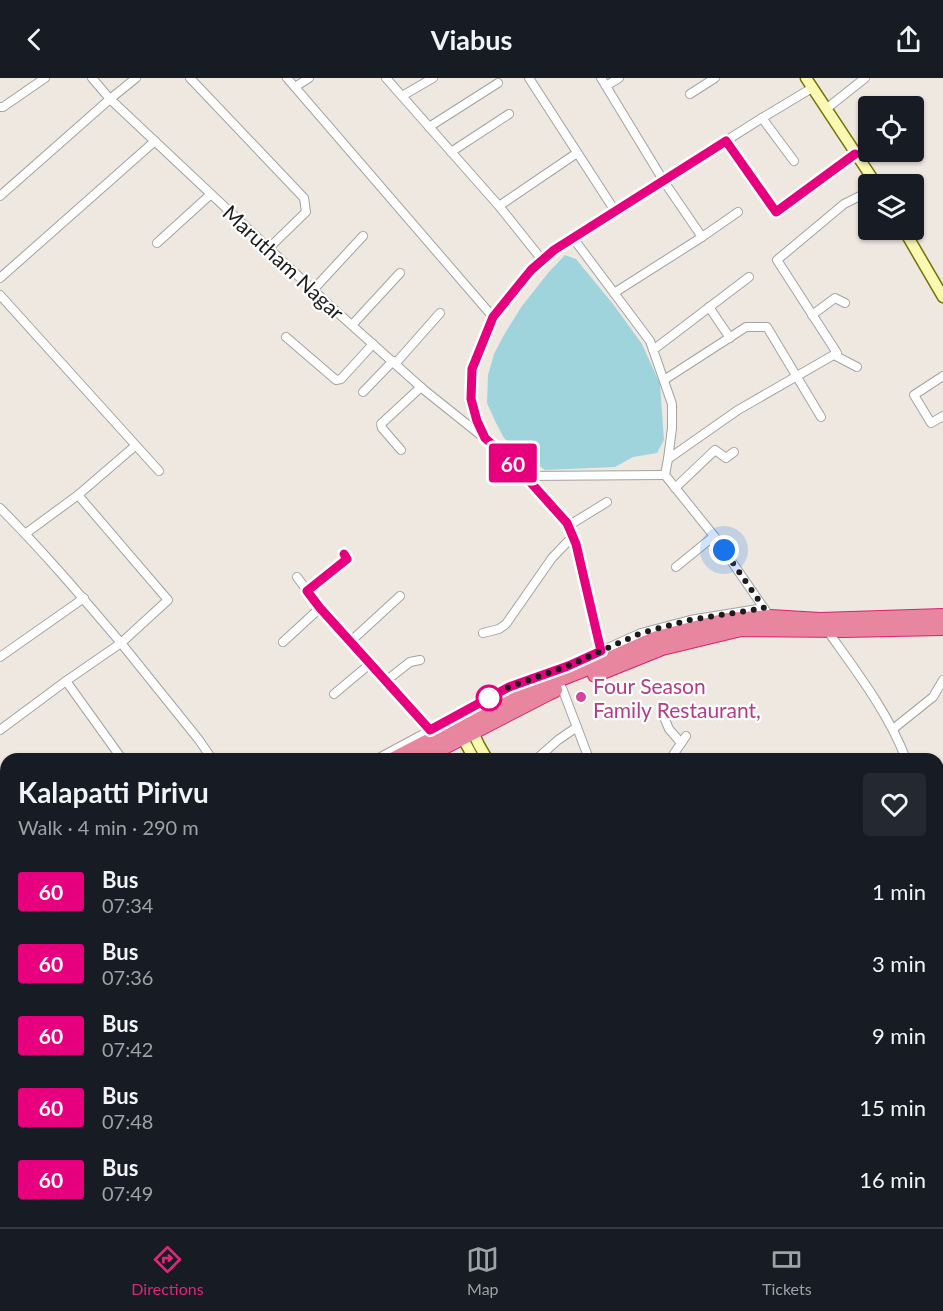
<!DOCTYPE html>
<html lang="en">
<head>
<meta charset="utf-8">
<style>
  :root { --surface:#171b24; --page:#242831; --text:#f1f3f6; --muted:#9ea1a6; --line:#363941; --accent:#db2777 }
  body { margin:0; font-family:Lato,sans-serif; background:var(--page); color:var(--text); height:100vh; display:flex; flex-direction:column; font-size:22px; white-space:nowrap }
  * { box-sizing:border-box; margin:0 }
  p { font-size:20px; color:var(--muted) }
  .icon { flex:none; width:33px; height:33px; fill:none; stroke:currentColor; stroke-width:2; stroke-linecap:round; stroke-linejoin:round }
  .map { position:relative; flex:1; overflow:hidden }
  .drawer { position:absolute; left:0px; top:675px; width:944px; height:474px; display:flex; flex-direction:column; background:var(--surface); border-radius:18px 18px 0 0; box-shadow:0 2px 4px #0004 }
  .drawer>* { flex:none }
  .badge { padding:0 12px; border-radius:4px; font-size:21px; line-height:39px }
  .fabs { position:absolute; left:858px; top:18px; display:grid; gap:12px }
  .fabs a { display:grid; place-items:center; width:66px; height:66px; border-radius:6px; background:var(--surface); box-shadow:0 2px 4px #0004; font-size:30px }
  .you { position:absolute; width:30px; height:30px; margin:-15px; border:4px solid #fff; border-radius:50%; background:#1a73e8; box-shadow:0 0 0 9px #1a73e833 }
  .map>.badge { position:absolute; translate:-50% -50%; box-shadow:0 0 0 3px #fff }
  .round { display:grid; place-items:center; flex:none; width:63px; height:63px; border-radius:6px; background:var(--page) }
  .head { display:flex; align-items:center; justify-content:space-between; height:102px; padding:0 18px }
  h1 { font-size:28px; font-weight:700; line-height:45px }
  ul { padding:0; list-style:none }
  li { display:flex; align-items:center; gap:18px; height:72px; padding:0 18px }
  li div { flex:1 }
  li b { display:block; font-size:22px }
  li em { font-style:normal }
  li .badge { min-width:66px; font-weight:700; text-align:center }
  header { display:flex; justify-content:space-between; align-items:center; height:78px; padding:0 18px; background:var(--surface); font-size:27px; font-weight:700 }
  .tabs { display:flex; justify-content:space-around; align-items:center; height:84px; border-top:2px solid var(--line); background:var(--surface); font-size:16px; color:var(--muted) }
  .tabs a { display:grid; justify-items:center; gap:3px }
  .tabs .current { color:var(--accent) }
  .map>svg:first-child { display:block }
  .water { fill:#a0d4dd }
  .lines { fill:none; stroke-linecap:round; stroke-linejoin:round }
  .street-casing { stroke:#a3a3a3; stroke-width:10 }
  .secondary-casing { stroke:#717302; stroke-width:13 }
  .highway-casing { stroke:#da206f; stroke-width:16 }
  .street { stroke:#fff; stroke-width:8 }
  .secondary { stroke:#faf8b2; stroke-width:10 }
  .highway { stroke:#e886a0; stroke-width:14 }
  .line-casing { stroke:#fff; stroke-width:14 }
  .line { stroke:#e6007e; stroke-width:9 }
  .walk { stroke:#1c1c1c; stroke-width:6; stroke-dasharray:0 10.8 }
  .hotel-dot { fill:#d1479c; stroke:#fff; stroke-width:2 }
  .stop-dot { fill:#fff; stroke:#e6007e; stroke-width:3 }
  .labels { text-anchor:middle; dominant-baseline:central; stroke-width:4.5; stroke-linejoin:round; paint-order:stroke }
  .street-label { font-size:21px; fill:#1c1c1c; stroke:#fff }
  .hotel-label { font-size:21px; fill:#b23c85; stroke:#fff; text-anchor:start }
</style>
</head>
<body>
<header><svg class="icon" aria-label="back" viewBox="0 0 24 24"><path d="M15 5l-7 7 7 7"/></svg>Viabus<svg class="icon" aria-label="share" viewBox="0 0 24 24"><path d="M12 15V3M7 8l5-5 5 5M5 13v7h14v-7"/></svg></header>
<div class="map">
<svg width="943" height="1149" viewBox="0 0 943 1149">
  <rect width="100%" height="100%" fill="#eee8e1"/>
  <!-- water -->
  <polygon class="water" points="565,177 576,181 613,226 642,266 660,306 664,362 657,375 633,379 615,389 545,392 516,371 504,360 496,345 487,325 488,297 494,276 505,255 522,228 548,195"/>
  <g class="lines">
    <!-- street casing -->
    <g class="street-casing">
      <g id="street">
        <polyline points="92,0 110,21 328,226 423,311 483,359"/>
        <polyline points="190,0 304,120 306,134 269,170"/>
        <polyline points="287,0 493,239"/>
        <polyline points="386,0 499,128 543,183"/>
        <polyline points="529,0 615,133"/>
        <polyline points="601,0 663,102 702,159 614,215"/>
        <polyline points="606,8 619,0"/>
        <polyline points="295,9 309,0"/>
        <polyline points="690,16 715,0"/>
        <polyline points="402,18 433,0"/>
        <polyline points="0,29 3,29 45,0"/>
        <polyline points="826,31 865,0"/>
        <polyline points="762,40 794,83"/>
        <polyline points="429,49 498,5"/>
        <polyline points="726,63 776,134 856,76"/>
        <polyline points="451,74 509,36"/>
        <polyline points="0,118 110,21 136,0"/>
        <polyline points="499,128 577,75"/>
        <polyline points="702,159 738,134"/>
        <polyline points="573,160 650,263 672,326 672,350 668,381 665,397 714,458 770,539"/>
        <polyline points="157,165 211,116"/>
        <polyline points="0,200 155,63"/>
        <polyline points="313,212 363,158"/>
        <polyline points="0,217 159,393"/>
        <polyline points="709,229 730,260"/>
        <polyline points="812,237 835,220 845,225"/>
        <polyline points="352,247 400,195"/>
        <polyline points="286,259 336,302 341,301 373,266"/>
        <polyline points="653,272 749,199"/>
        <polyline points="834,277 857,289"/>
        <polyline points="395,286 440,235"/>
        <polyline points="943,298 914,317 931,345 943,338"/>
        <polyline points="664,302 746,249 767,249 821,339"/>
        <polyline points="363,314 393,283"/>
        <polyline points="401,372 382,350 381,346 421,309"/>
        <polyline points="668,381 738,332 837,275 777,182 844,126 868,114"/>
        <polyline points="525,398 665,397"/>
        <polyline points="675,410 715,372 726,380 734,374"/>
        <polyline points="78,417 135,368"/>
        <path d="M0,430C43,473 82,519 121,565L168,522L78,417L25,456"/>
        <polyline points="568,448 607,424"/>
        <polyline points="676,489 714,458"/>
        <polyline points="297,499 320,530 387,602 430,652"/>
        <polyline points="307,513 347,481 344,476"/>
        <path d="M827,552C856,593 888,634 906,681"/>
        <polyline points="483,555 499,551 506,546 552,480 573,458"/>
        <polyline points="351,563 400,518"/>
        <polyline points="283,564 320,530"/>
        <polyline points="0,579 84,520"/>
        <polyline points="603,584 576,466 567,445 515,387 485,359 477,343 471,321 472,291 493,239 531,192 554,172 762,40 812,10"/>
        <polyline points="387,602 410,584 420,582"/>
        <polyline points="66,603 122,681"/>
        <polyline points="562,610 589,681"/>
        <polyline points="334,616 371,585"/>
        <polyline points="663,637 669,651 681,665"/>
        <polyline points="893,651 933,619 943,602"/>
        <polyline points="0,652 66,603 121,565 199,662 212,681"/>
        <polyline points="671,680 686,658"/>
        <polyline points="377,681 509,610 568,588 641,555 690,542 764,530"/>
        <polyline points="541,681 540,678 558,662 577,649"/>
        <polyline points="938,765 943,777"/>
        <polyline points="938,836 943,829"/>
        <polyline points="938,866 943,872"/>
        <polyline points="938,906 943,911"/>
        <polyline points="938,926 943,930"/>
        <polyline points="0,950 1,946 6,943"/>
        <polyline points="938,952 943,946"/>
        <polyline points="938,991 943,986"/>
        <polyline points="938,1027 943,1023"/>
        <polyline points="0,1044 6,1028"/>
        <polyline points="938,1092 943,1101"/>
        <polyline points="283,1143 288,1149"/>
        <polyline points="368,1143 374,1149"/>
        <polyline points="509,1143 514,1149"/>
        <polyline points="586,1143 590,1149"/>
        <polyline points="646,1143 651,1149"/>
        <polyline points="170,1149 176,1143"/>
        <polyline points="249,1149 257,1143"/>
        <polyline points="406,1149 414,1143"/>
        <polyline points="491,1149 499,1143"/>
        <polyline points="600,1149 607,1143"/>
        <polyline points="683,1149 691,1143"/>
        <polyline points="753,1149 758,1143"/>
        <polyline points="835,1149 843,1143"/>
        <polyline points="942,1149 943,1148"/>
      </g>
    </g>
    <!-- secondary casing -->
    <g class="secondary-casing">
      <g id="secondary">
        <polyline points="806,0 876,106"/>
        <polyline points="904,152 943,219"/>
        <polyline points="470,648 479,667 487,681"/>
        <polyline points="460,655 474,681"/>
        <polyline points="799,1143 802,1149"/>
      </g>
    </g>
    <!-- highway casing -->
    <g class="highway-casing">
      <g id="highway">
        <polyline points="595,597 662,570 741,551 843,552 943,550"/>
        <polyline points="394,681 507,622 603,584 657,560 727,542 770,539 820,542 943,538"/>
        <polyline points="421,681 545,617 555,612"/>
        <polyline points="0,978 6,962"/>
        <polyline points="0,1013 6,999"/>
      </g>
    </g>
    <!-- street -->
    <use href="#street" class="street"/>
    <!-- secondary -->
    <use href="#secondary" class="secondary"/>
    <!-- highway -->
    <use href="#highway" class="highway"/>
  </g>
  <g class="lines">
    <!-- line casing -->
    <g class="line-casing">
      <polyline id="line" points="344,476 347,481 307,513 320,530 430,652 509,609 568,588 601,573 576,466 567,445 515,387 485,360 477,343 471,321 472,291 493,239 531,192 554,172 726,63 776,134 855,76"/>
    </g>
    <!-- line -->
    <use href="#line" class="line"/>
    <!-- walk -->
    <polyline class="walk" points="489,620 509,609 568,588 641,555 690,542 764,530 724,472"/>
  </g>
  <!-- markers -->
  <circle class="hotel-dot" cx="581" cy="619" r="6"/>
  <circle class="stop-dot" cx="489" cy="620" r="12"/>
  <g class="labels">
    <!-- street labels -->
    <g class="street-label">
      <text transform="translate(284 184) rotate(43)">Marutham Nagar</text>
    </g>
    <!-- hotel labels -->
    <g class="hotel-label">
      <text x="593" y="607">Four Season<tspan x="593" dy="24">Family Restaurant,</tspan></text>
    </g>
  </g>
</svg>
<div class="fabs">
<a><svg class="icon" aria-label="locate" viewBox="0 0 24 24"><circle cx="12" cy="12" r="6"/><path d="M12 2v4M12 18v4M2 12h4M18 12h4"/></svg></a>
<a><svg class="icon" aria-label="layers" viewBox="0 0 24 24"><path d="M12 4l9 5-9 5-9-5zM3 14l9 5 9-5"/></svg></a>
</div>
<div class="you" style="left:724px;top:472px"></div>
<b class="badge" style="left:513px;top:385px;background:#e6007e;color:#fff">60</b>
<section class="drawer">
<div class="head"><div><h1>Kalapatti Pirivu</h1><p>Walk · 4 min · 290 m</p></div><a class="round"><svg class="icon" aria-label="heart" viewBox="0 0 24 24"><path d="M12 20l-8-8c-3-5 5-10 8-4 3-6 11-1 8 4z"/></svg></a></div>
<ul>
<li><span class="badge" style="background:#e6007e;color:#fff">60</span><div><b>Bus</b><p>07:34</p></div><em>1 min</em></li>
<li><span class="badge" style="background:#e6007e;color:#fff">60</span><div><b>Bus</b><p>07:36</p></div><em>3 min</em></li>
<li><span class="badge" style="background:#e6007e;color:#fff">60</span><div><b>Bus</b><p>07:42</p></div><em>9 min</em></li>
<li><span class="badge" style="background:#e6007e;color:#fff">60</span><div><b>Bus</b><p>07:48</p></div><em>15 min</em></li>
<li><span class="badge" style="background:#e6007e;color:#fff">60</span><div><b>Bus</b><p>07:49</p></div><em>16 min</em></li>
</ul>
</section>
</div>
<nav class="tabs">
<a class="current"><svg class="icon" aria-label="directions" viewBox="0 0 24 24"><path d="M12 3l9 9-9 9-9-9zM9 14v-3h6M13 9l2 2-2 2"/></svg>Directions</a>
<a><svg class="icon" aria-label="map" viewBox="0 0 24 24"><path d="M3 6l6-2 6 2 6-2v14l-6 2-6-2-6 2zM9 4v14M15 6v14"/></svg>Map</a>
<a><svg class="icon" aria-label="tickets" viewBox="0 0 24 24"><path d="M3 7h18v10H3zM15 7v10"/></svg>Tickets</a>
</nav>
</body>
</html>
